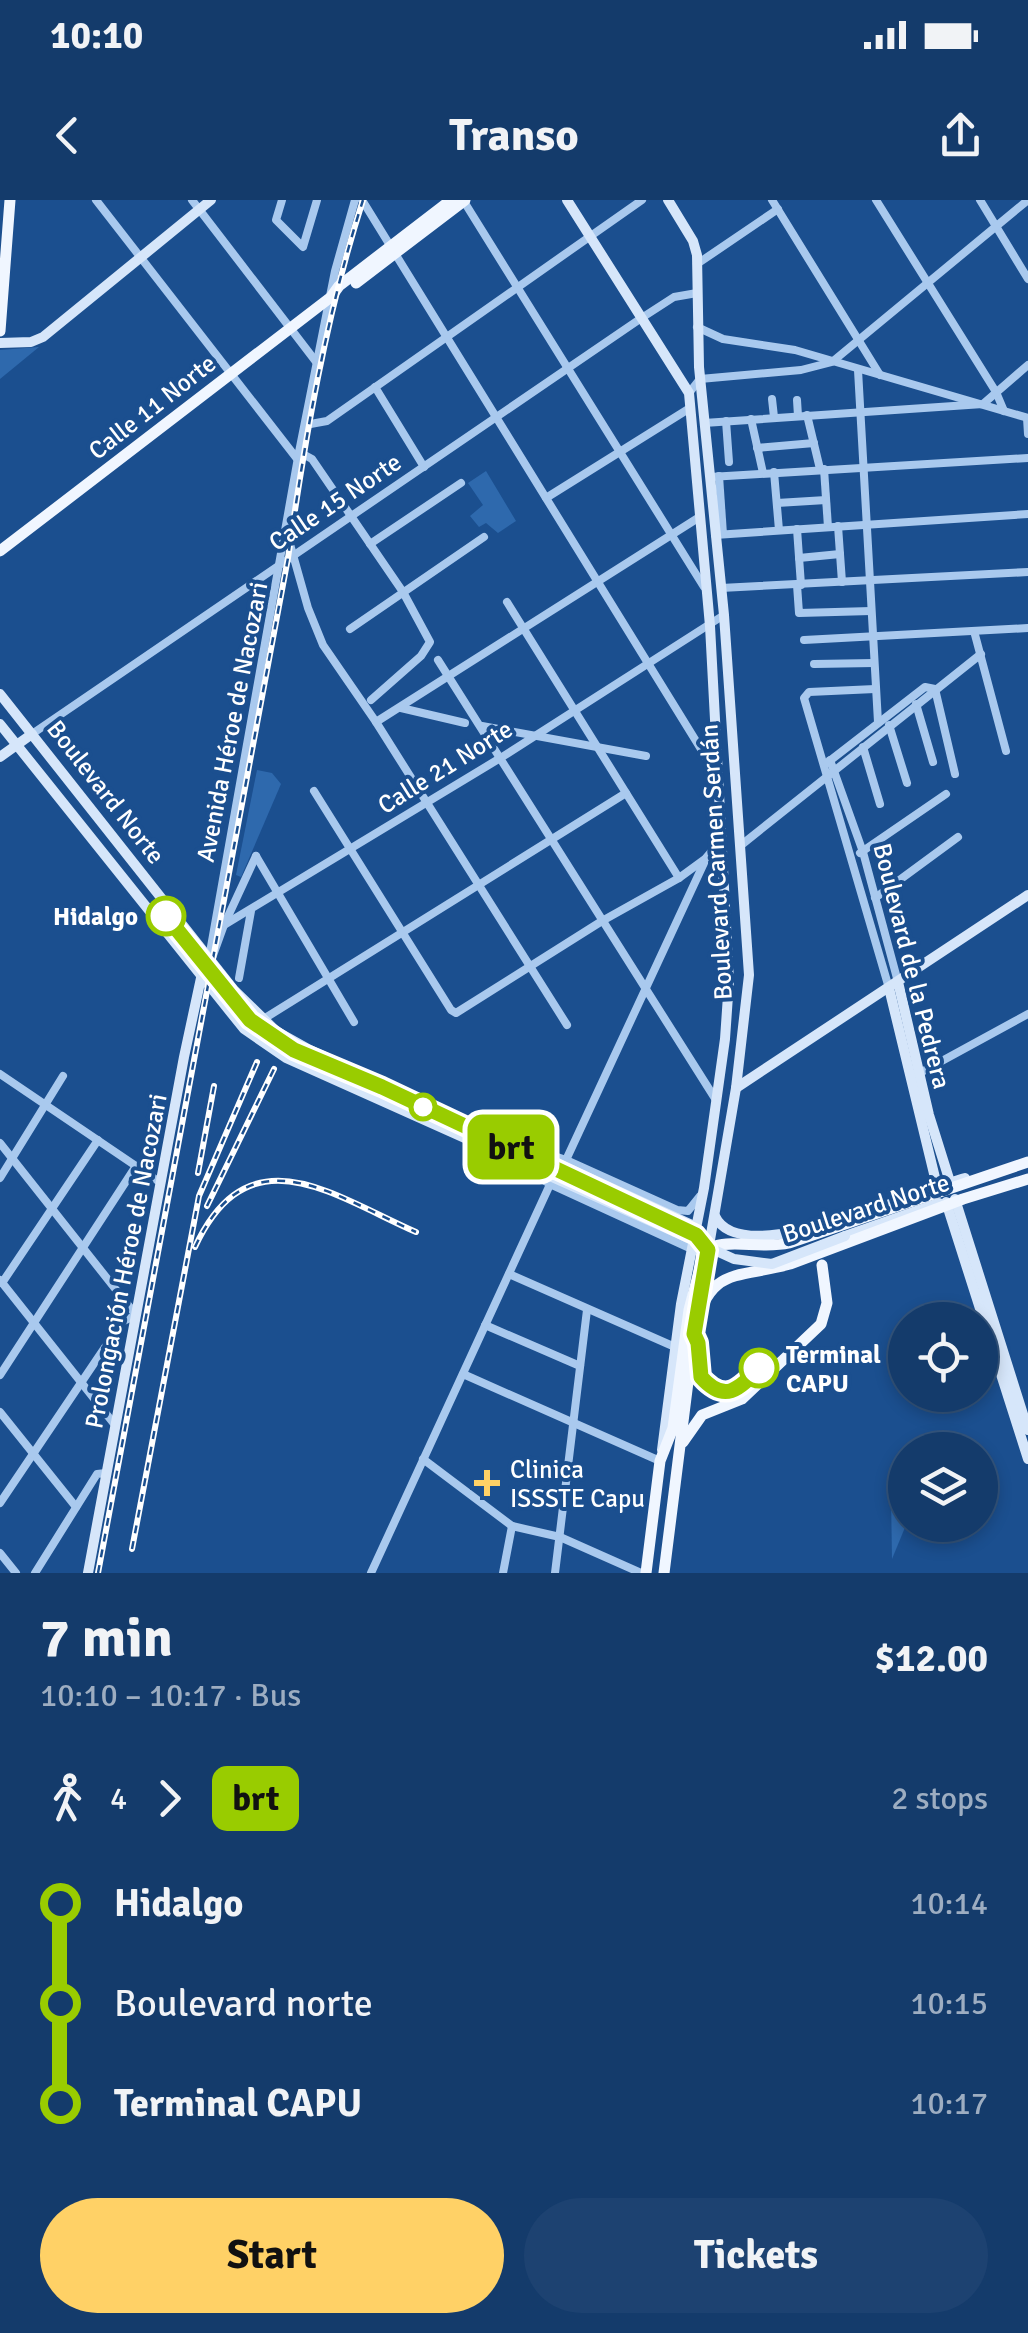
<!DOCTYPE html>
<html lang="en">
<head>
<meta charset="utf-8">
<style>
  :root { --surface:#143b6b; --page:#1d4271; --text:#f1f3f6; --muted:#9dadc1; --line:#33557e; --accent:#ffd166 }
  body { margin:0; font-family:Signika,sans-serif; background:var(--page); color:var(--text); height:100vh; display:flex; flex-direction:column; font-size:38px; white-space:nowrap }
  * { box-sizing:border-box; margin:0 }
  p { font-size:32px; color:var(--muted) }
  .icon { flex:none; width:55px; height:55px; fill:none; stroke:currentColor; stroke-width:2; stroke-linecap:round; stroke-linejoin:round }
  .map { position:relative; height:1373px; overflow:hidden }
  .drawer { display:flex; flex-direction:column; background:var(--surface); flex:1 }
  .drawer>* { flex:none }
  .badge { padding:0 20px; border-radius:15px; font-size:35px; line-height:65px }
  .buttons { position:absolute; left:888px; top:1102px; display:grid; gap:20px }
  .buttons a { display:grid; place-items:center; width:110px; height:110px; border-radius:50%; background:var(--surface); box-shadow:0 5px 15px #0003,0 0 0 2px var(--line); font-size:50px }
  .map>.badge { position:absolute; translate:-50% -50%; box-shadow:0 0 0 5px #fff }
  .legs { display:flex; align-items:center; gap:15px; height:110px; padding:0 40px; font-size:32px }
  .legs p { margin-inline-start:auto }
  .overview { display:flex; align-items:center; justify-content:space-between; height:170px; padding:0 40px }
  h1 { font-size:55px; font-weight:700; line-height:75px }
  .action { display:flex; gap:20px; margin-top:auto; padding:20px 40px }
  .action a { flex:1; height:115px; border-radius:60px; background:var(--accent); color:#111; font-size:40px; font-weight:700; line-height:115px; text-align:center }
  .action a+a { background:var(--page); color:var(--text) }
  ul { padding:0 40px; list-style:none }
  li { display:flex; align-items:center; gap:35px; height:100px; font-size:38px }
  li i { display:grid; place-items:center; width:15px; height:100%; margin:0 12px; background:currentColor }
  li i::after { content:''; width:25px; height:25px; margin:-12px; border:8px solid; border-radius:50%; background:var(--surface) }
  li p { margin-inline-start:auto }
  li:first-child i { background:linear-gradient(#0000 50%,currentColor 0) }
  li:last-child i { background:linear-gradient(currentColor 50%,#0000 0) }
  .status { display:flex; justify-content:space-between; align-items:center; height:70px; padding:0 50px; background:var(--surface); direction:ltr }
  .status svg { height:28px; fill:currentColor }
  header { display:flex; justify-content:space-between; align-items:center; height:130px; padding:0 40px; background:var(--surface); font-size:45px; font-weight:700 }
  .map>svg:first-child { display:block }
  .green { fill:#2e69ad }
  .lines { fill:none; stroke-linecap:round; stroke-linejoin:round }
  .street { stroke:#a9c9ee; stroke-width:8 }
  .secondary { stroke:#d6e6fa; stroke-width:10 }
  .primary { stroke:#f0f6ff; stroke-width:11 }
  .rail-casing { stroke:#fff; stroke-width:6 }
  .rail { stroke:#1b4f8f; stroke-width:2.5; stroke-dasharray:8; stroke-linecap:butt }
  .secondary-bridge { stroke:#d6e6fa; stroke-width:10 }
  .line-1-casing { stroke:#fff; stroke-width:22 }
  .line-1 { stroke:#9c0; stroke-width:15 }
  .stop-1-dot { fill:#fff; stroke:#9c0; stroke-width:5 }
  .poi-dot { fill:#ffd166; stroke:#1b4f8f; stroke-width:4 }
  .labels { text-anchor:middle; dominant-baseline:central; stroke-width:8; stroke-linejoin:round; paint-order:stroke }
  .street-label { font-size:25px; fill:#fff; stroke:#1b4f8f }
  .stop-label { font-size:25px; font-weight:bold; fill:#fff; stroke:#1b4f8f; text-anchor:end }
  .poi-label { font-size:25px; fill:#fff; stroke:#1b4f8f; text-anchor:start }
</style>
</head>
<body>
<div class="status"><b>10:10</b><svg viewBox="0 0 49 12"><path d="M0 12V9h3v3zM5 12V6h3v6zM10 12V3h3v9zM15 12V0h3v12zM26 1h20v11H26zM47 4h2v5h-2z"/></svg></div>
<header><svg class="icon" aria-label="back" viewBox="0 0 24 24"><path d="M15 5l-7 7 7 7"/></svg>Transo<svg class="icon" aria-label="share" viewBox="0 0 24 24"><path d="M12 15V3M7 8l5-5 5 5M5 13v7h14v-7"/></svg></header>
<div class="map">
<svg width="1028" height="1373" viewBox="0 0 1028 1373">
  <rect width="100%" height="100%" fill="#1b4f8f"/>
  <!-- green -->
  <g class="green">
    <polygon points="39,147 0,179 0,150"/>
    <polygon points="486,271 516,321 498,333 486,323 479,327 470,316 483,305 468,283"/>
    <polygon points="257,570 272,573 281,584 241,677 236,675"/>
    <polygon points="905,1287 906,1325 892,1359 891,1296 896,1290"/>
  </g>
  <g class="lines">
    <!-- street -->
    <g class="street">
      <polyline points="96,0 298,260"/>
      <polyline points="192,0 317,163"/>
      <polyline points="282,0 276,20 303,47 317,0"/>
      <polyline points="362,0 717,575"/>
      <polyline points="463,0 704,387"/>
      <polyline points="772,0 880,175"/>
      <polyline points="876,0 996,192 1004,211"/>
      <polyline points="980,0 1028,79"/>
      <polyline points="697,64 778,9"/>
      <polyline points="697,127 723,139 795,150 1028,218"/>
      <polyline points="858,170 878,522"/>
      <polyline points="375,187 424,267"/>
      <polyline points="689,193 700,179 801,170 832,162 1028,0"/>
      <polyline points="772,199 774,217"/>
      <polyline points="797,200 798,216"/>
      <polyline points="807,215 820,269"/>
      <polyline points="1027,218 1028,234"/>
      <polyline points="751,219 763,273"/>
      <polyline points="726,221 729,262"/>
      <polyline points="704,223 983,204 1028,165"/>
      <polyline points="305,225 327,221 642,0"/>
      <polyline points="757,248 814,243"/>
      <polyline points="299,252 312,259 403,392 430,442 421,456 371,500"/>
      <polyline points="824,269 828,327"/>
      <polyline points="774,272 779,330"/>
      <polyline points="719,276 723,334"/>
      <polyline points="710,277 1028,258"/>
      <polyline points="546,298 690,208"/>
      <polyline points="777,303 826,300"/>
      <polyline points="838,326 842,382"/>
      <polyline points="797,329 801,385"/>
      <polyline points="715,335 1028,314"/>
      <polyline points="288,337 308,408 323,445 376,522 567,825"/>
      <polyline points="370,344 461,283"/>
      <polyline points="799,358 840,354"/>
      <polyline points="797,385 799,413 871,411"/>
      <polyline points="721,388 1028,372"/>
      <polyline points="507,402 679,678"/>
      <polyline points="350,429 484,337"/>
      <polyline points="974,431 1006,551"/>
      <polyline points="804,440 1028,428"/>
      <polyline points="438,460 716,900"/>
      <polyline points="814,464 874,463"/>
      <polyline points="875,489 809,492 804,498 889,788"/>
      <polyline points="935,489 955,574"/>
      <polyline points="916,504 933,562"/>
      <polyline points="401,508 465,523"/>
      <polyline points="376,522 698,318"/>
      <polyline points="889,525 907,583"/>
      <polyline points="482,526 646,556"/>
      <polyline points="32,534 640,119 674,97 697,93"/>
      <polyline points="863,547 880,604"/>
      <polyline points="830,560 863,652 898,782"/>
      <polyline points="827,563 925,487 935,489"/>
      <polyline points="314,591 451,810 456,813 602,721 679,678 705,659 721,640"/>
      <polyline points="740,646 981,454"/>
      <polyline points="860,653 946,594"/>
      <polyline points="256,656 354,822"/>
      <polyline points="875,698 958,637"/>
      <polyline points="224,725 502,557 724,415"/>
      <polyline points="209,758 299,252 335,71 355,0"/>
      <polyline points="211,761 224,725 256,656"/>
      <polyline points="239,778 251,711"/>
      <polyline points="262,820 626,593"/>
      <polyline points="0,874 161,983"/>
      <polyline points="918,874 1028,814"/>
      <polyline points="0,943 136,1115 122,1122 0,1303"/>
      <polyline points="525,946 566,960 677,1010 688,1011 700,996"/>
      <polyline points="566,960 704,663"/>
      <polyline points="529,971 550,984 707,1056"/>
      <polyline points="0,978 63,876"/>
      <polyline points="509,1074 675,1147"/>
      <polyline points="0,1080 115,1225"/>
      <polyline points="2,1083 98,940"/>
      <polyline points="485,1125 580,1166"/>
      <polyline points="463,1174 660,1261"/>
      <polyline points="0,1175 136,966"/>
      <polyline points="0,1212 76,1307"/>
      <polyline points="423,1259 512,1326 560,1337 641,1373"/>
      <polyline points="0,1353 16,1373"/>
      <polyline points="35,1373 97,1274 106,1273"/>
      <polyline points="371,1373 553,978"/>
      <polyline points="503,1373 512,1326"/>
      <polyline points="555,1373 587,1110"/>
    </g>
    <!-- secondary -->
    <g class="secondary">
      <polyline points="567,0 689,193 710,426 729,781 725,839 704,988 681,1104 662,1250"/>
      <polyline points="668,0 693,41 697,55 699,167 724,415 749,775 736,888 698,1110"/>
      <polyline points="0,143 31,142 43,137 211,0"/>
      <polyline points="0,494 234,790 276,831 310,850 692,1025"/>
      <polyline points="0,524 244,829 286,858 675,1032"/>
      <polyline points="0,557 32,534"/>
      <polyline points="898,782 929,915 950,982"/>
      <polyline points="889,788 937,986"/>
      <polyline points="736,888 1028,695"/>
      <polyline points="955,999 1028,1230"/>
      <polyline points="946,1002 1028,1259"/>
      <path d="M715,1016C741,1073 918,990 965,978"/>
      <polyline points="845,1036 939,1003"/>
      <polyline points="88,1373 184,857 201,778 209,758"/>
    </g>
    <!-- primary -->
    <g class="primary">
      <polyline points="356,83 465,0"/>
      <polyline points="0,131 10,0"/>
      <polyline points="0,351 331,97 339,86 451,0"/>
      <path d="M715,1046C735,1040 764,1049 789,1043L1028,962"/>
      <polyline points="683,1242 702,1215 742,1199 821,1124 827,1103 822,1065"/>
      <polyline points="646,1373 660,1261 673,1228 689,1110 701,1064"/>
      <path d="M664,1373L694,1134C708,1065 737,1079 790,1064L963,999L1028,979"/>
    </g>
    <!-- rail casing -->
    <g class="rail-casing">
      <g id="rail">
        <polyline points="198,973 214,886"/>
        <polyline points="207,1006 274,869"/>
        <path d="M195,1047C249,931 332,995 416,1032"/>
        <polyline points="132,1349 199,996 257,862"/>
        <path d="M98,1373L288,358C305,238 326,115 363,0"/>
      </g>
    </g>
    <!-- rail -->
    <use href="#rail" class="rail"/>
    <!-- secondary-bridge -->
    <polyline class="secondary-bridge" points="675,1032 734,1059 772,1064 845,1036"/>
  </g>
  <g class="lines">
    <!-- line-1 casing -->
    <g class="line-1-casing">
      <path id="line-1" d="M166,716L250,820L294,850L382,887L696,1035L708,1050L694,1134L698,1143L701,1177C725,1204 739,1189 759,1168"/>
    </g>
    <!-- line-1 -->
    <use href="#line-1" class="line-1"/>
  </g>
  <!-- markers -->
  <g class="stop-1-dot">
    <circle cx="166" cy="716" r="18"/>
    <circle cx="423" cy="907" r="12"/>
    <circle cx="759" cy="1168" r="18"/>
  </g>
  <path class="poi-dot" d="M482 1268h10v10h10v10h-10v10h-10v-10h-10v-10h10z"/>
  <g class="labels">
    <!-- street labels -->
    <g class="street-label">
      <text transform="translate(152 207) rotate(-38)">Calle 11 Norte</text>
      <text transform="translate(335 302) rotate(-34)">Calle 15 Norte</text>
      <text transform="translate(232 522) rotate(-79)">Avenida Héroe de Nacozari</text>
      <text transform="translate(445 567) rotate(-32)">Calle 21 Norte</text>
      <text transform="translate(106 592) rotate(52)">Boulevard Norte</text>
      <text transform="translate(716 662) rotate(-93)">Boulevard Carmen Serdán</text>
      <text transform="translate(912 766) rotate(76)">Boulevard de la Pedrera</text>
      <text transform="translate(866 1008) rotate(-18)">Boulevard Norte</text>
      <text transform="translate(126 1061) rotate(-79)">Prolongación Héroe de Nacozari</text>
    </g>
    <!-- stop labels -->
    <g class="stop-label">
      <text x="138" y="716">Hidalgo</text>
      <text x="786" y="1154" text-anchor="start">Terminal<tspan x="786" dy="29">CAPU</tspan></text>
    </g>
    <!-- poi labels -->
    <g class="poi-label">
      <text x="510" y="1269">Clinica<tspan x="510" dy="29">ISSSTE Capu</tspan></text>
    </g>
  </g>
</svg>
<div class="buttons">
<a><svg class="icon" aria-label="locate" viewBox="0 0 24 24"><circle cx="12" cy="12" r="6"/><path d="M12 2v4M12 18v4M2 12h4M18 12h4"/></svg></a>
<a><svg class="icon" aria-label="layers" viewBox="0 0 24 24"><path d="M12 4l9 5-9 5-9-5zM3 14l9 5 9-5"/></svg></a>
</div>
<b class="badge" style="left:511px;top:947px;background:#9c0;color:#111">brt</b>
</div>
<section class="drawer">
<div class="overview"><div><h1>7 min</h1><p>10:10 – 10:17 · Bus</p></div><b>$12.00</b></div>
<div class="legs"><svg class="icon" aria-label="walk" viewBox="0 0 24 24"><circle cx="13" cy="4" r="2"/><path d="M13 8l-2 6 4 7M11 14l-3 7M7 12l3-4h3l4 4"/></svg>4<svg class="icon" aria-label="forward" viewBox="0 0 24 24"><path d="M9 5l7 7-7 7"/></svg><b class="badge" style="background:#9c0;color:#111">brt</b><p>2 stops</p></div>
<ul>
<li><i style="color:#9c0"></i><b>Hidalgo</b><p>10:14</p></li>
<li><i style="color:#9c0"></i><span>Boulevard norte</span><p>10:15</p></li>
<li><i style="color:#9c0"></i><b>Terminal CAPU</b><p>10:17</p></li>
</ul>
<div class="action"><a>Start</a><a>Tickets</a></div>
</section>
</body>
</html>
